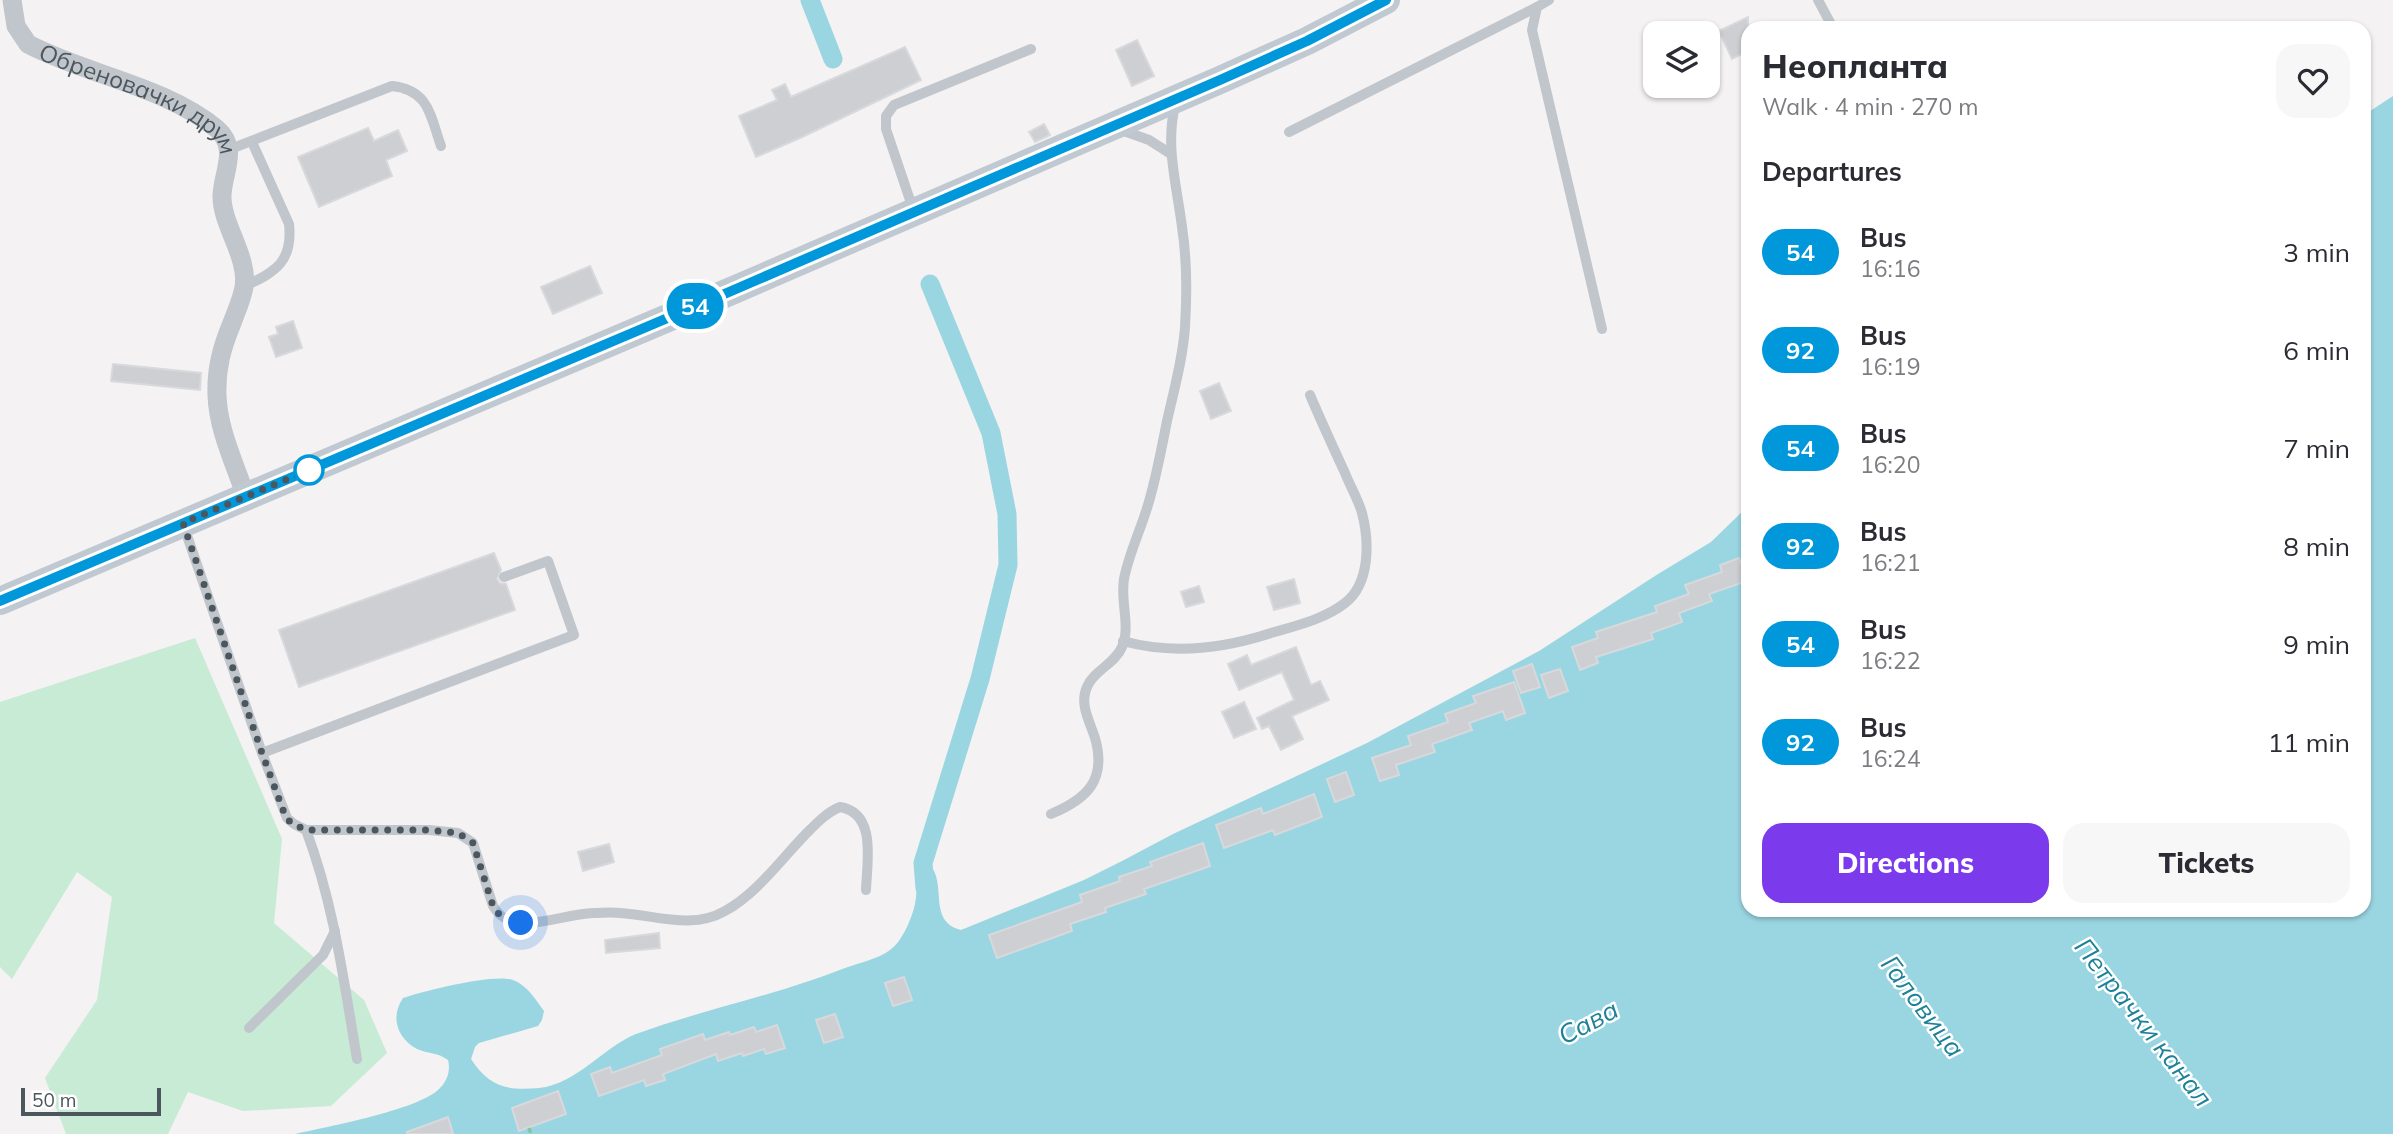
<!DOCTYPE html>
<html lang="en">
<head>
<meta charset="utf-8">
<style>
  :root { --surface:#fff; --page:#f7f7f7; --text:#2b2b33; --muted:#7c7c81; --accent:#7c3aed }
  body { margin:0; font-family:Mulish,sans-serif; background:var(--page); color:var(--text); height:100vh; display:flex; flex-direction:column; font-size:26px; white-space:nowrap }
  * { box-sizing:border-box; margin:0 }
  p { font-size:23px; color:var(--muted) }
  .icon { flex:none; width:38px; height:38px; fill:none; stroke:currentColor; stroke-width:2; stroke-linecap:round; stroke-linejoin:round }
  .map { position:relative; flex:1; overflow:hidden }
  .drawer { position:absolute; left:1741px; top:21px; width:630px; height:896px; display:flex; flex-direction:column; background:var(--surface); border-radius:21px; box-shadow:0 2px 5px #0004 }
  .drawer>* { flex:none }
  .badge { padding:0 14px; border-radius:23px; font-size:24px; line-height:46px }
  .controls { position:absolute; left:1643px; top:21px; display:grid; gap:14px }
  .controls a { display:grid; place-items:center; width:77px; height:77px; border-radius:14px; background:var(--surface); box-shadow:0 2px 5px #0004; font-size:35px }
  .scale { position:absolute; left:21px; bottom:18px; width:140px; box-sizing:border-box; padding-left:7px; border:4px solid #4c565d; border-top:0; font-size:19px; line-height:24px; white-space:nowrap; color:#4c565d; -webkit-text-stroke:5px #fff; paint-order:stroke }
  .you { position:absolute; width:35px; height:35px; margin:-18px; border:5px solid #fff; border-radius:50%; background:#1a73e8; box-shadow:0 0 0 10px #1a73e833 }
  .map>.badge { position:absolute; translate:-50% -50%; box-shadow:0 0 0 4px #fff }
  h2 { padding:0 21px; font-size:26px; line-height:63px }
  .round { display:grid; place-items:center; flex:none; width:74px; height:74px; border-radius:21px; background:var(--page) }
  .headline { display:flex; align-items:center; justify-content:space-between; height:119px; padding:0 21px }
  h1 { font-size:33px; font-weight:800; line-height:52px }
  .action { display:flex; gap:14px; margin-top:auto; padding:14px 21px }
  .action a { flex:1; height:80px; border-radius:21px; background:var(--accent); color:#fff; font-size:28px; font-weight:800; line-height:80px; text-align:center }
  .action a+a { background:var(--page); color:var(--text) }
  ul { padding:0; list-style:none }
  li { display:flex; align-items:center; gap:21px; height:98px; padding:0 21px }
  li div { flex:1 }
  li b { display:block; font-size:26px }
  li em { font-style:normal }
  li .badge { min-width:77px; font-weight:700; text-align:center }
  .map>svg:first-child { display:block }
  .green { fill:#c7ebd4 }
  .water { fill:#9ad6e2 }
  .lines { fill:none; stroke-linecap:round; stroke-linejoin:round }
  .canal { stroke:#9ad6e2; stroke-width:19 }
  .building { fill:#cdcfd3; stroke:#d7d9dc; stroke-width:2 }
  .path { stroke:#83c5a2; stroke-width:3.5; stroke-dasharray:5 3.5; stroke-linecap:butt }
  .lane { stroke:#c0c6cc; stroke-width:10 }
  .street { stroke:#c0c6cc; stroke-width:19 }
  .secondary { stroke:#c0c9d1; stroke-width:28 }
  .line-casing { stroke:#fff; stroke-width:16 }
  .line { stroke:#0098da; stroke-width:10 }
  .walk { stroke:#4c565d; stroke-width:7; stroke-dasharray:0 12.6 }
  .stop-dot { fill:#fff; stroke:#0098da; stroke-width:3.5 }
  .labels { text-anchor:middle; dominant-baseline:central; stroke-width:5; stroke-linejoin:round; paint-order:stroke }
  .street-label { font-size:24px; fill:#4c565d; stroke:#fff }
  .water-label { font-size:26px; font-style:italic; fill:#1e8197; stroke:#fff }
</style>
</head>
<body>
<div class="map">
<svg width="2393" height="1134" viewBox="0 0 2393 1134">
  <rect width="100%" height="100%" fill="#f4f2f2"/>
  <!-- green -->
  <polygon class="green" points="195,638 282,839 274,923 364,1000 387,1053 331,1106 243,1111 188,1092 168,1134 66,1134 45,1078 97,1000 112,897 77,872 12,979 0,967 0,702"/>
  <!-- water -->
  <path class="water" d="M2393,96V1134H295C326,1127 418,1110 439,1089C447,1082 451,1070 448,1060C437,1052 428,1054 417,1049C397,1038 390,1017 403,998C423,991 495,973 513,980C527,985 536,1000 544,1011L542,1020L538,1026L479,1043L475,1047L471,1059C489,1087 508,1091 539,1088C577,1084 602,1048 636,1034C705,1009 777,995 845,968C859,963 878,959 890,950C902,942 912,918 915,904C918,889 915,876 923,863H928C949,882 926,921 961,930L1084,880L1124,860L1173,834L1367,743L1539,651L1658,574L1711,542L1748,506V910H2364V115Z"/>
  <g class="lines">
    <!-- canal -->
    <g class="canal">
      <polyline points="810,0 833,59"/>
      <polyline points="925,888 923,863 980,679 1008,565 1007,514 991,433 930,284"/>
    </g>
  </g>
  <!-- building -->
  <g class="building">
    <polygon points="1748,17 1748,51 1732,59 1719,31"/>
    <polygon points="1137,40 1154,76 1132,86 1116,50"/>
    <polygon points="905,47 921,80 800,138 756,157 739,116 777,100 772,90 785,84 791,97"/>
    <polygon points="1044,124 1050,135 1035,142 1029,132"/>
    <polygon points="368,128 374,141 398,130 407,151 386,160 392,176 319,207 298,157"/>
    <polygon points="590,266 602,293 553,314 541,287"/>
    <polygon points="293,321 302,348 276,357 269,337 278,334 276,327"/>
    <polygon points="113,364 201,373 200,390 111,381"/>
    <polygon points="1219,383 1231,411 1211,419 1200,391"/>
    <polygon points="494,553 501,570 497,579 500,583 506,584 515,610 299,687 279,630"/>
    <polygon points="1739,558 1747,581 1709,594 1712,601 1679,613 1682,622 1651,633 1653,639 1596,657 1598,663 1580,670 1572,647 1598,638 1596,632 1657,612 1655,606 1689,594 1685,585 1722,572 1720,565"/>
    <polygon points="1294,579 1300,603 1274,610 1267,587"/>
    <polygon points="1199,586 1204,602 1186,607 1181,592"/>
    <polygon points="1296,647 1311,685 1320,681 1329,700 1292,716 1303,739 1281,750 1269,726 1262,729 1257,718 1294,700 1282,672 1239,690 1228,664 1247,655 1251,665"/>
    <polygon points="1532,664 1540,687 1521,693 1513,671"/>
    <polygon points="1560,669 1568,691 1549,698 1541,675"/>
    <polygon points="1514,682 1525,713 1506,720 1503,711 1469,723 1472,730 1432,744 1435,752 1396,765 1399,775 1380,781 1372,758 1411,745 1408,736 1448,722 1445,714 1476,703 1473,696"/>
    <polygon points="1244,702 1256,729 1234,738 1222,712"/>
    <polygon points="1346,772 1354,795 1335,802 1327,779"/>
    <polygon points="1314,794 1322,817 1275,835 1273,830 1224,848 1216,825 1261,808 1263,814"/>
    <polygon points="1203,843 1210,866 1144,889 1146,894 1105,908 1106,912 1070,924 1072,931 997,958 989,935 1082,902 1080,895 1120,881 1119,877 1152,866 1150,862"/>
    <polygon points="609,844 614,862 583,871 578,852"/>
    <polygon points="659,933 660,948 606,953 605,940"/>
    <polygon points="904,977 912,1000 893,1006 885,983"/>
    <polygon points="835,1014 843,1037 824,1043 816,1020"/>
    <polygon points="777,1025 785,1048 766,1054 764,1049 743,1056 742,1053 718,1061 716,1054 663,1074 665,1080 646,1086 644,1080 599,1096 591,1074 610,1067 612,1073 662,1055 660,1049 703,1034 705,1040 729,1032 730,1035 754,1027 756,1032"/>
    <polygon points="558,1091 566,1114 519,1131 512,1108"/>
    <polygon points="448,1117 453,1134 407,1134 407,1132"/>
  </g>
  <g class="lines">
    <!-- path -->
    <polyline class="path" points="529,1128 531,1134"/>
    <!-- lane -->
    <g class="lane">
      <polyline points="1549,0 1537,7 1532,30 1602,329"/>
      <polyline points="1818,0 1833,28"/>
      <polyline points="1121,130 1149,140 1171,154"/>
      <polyline points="1289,132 1537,7"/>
      <path d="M228,150L392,86C429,90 430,115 441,146"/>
      <polyline points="913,209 886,129 886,116 894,105 1031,49"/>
      <path d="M245,286C276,272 293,261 289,224L252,142"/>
      <path d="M183,524L262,753L287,818L294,824L306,830H429L458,833L473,843L493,906C499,916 506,921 518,923C541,925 569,914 593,913C602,913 611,912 620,913C655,915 692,930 725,911C756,894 779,862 803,837C814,826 825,813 840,807C877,813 867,862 866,890"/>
      <path d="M1123,641C1173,655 1222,649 1271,633C1295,626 1325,619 1345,603C1371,583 1369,540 1362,513C1358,499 1350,486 1345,473C1333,447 1321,421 1310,395"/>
      <polyline points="262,753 574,635 548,561 504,577"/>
      <path d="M1051,814C1087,799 1107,780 1095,738C1090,722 1079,704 1087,687C1094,670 1115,664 1122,647C1131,627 1120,601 1124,579C1129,552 1143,525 1150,498C1157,473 1162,446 1167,421C1174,390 1183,358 1185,327C1187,294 1187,259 1182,227C1177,186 1165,146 1175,106"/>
      <path d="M306,830C334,904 344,982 357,1059"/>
      <polyline points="249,1028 323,955 335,931"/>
    </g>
    <!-- street -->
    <path class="street" id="s1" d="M12,0L16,26L28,44C87,75 165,86 217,129C239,148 223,172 222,195C221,224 249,257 244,287C242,299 236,312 232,323C222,347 216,368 217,395C218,430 235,464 246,497"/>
    <!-- secondary -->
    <polyline class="secondary" points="0,601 729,292 1220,80 1307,41 1386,0"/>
  </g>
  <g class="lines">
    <!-- line casing -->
    <g class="line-casing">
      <polyline id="line" points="0,601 729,292 1220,80 1307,41 1386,0"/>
    </g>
    <!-- line -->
    <use href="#line" class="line"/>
    <!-- walk -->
    <path class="walk" d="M309,470L183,523L262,753L286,818L293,824L306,830H429L458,833L473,843L493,906C500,918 507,920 521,923"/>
  </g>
  <!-- markers -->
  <circle class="stop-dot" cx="309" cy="470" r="14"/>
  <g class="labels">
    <!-- street labels -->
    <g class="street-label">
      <text stroke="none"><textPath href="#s1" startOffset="173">Обреновачки друм</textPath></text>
    </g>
    <!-- water labels -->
    <g class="water-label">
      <text transform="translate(1923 1006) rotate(53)">Галовица</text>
      <text transform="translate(1588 1022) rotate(-28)">Сава</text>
      <text transform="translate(2144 1022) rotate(52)">Петрачки канал</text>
    </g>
  </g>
</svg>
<div class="controls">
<a><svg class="icon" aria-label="layers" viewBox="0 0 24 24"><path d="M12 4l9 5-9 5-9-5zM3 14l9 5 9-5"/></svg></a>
</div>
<div class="scale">50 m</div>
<div class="you" style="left:521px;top:923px"></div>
<b class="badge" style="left:695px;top:306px;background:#0098da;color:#fff">54</b>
<section class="drawer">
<div class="headline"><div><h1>Неопланта</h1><p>Walk · 4 min · 270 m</p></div><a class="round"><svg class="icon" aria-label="heart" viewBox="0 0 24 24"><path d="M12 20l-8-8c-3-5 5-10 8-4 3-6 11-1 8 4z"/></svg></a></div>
<h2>Departures</h2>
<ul>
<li><span class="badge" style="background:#0098da;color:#fff">54</span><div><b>Bus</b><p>16:16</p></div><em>3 min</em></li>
<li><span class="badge" style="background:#0098da;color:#fff">92</span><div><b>Bus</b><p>16:19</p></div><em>6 min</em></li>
<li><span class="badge" style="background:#0098da;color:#fff">54</span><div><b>Bus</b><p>16:20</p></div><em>7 min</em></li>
<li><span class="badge" style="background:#0098da;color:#fff">92</span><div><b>Bus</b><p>16:21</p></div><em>8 min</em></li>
<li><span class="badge" style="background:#0098da;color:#fff">54</span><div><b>Bus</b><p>16:22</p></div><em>9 min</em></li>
<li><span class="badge" style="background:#0098da;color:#fff">92</span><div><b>Bus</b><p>16:24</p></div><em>11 min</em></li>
</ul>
<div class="action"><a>Directions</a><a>Tickets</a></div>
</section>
</div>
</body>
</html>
